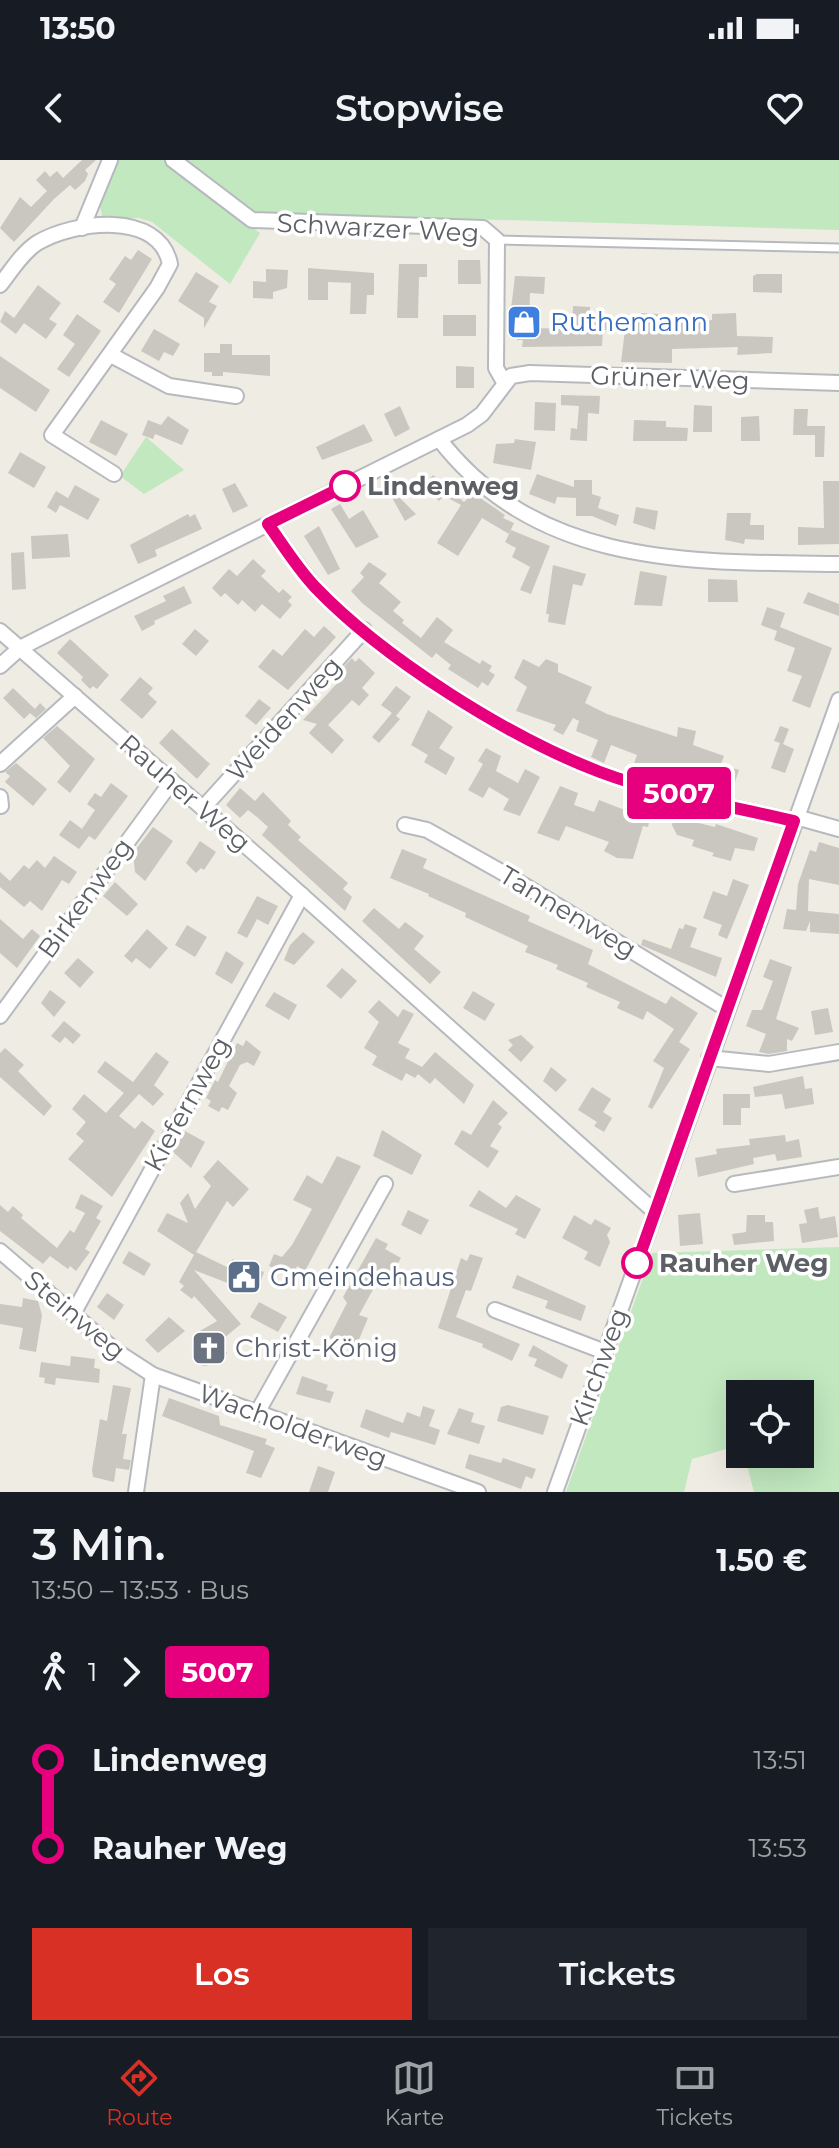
<!DOCTYPE html>
<html lang="de">
<head>
<meta charset="utf-8">
<style>
  :root { --surface:#171b24; --page:#20242c; --text:#f1f3f6; --muted:#9ea1a6; --line:#363941; --accent:#d93025 }
  body { margin:0; font-family:Montserrat,sans-serif; background:var(--page); color:var(--text); height:100vh; display:flex; flex-direction:column; font-size:30px; white-space:nowrap }
  * { box-sizing:border-box; margin:0 }
  p { font-size:26px; color:var(--muted) }
  .icon { flex:none; width:44px; height:44px; fill:none; stroke:currentColor; stroke-width:2; stroke-linecap:round; stroke-linejoin:round }
  .map { position:relative; height:1332px; overflow:hidden }
  .panel { display:flex; flex-direction:column; background:var(--surface); flex:1 }
  .panel>* { flex:none }
  .badge { padding:0 16px; border-radius:6px; font-size:28px; line-height:52px }
  .controls { position:absolute; left:726px; top:1220px; display:grid; gap:16px }
  .controls a { display:grid; place-items:center; width:88px; height:88px; border-radius:0px; background:var(--surface); box-shadow:0 8px 32px #0002; font-size:40px }
  .map>.badge { position:absolute; translate:-50% -50%; box-shadow:0 0 0 4px #fff }
  .legs { display:flex; align-items:center; gap:12px; height:88px; padding:0 32px; font-size:26px }
  .legs p { margin-inline-start:auto }
  .head { display:flex; align-items:center; justify-content:space-between; height:136px; padding:0 32px }
  h1 { font-size:44px; font-weight:600; line-height:60px }
  .button { display:flex; gap:16px; margin-top:auto; padding:16px 32px }
  .button a { flex:1; height:92px; border-radius:0px; background:var(--accent); color:#fff; font-size:32px; font-weight:600; line-height:92px; text-align:center }
  .button a+a { background:var(--page); color:var(--text) }
  ul { padding:0 32px; list-style:none }
  li { display:flex; align-items:center; gap:28px; height:88px; font-size:30px }
  li i { display:grid; place-items:center; width:12px; height:100%; margin:0 10px; background:currentColor }
  li i::after { content:''; width:20px; height:20px; margin:-10px; border:6px solid; border-radius:50%; background:var(--surface) }
  li p { margin-inline-start:auto }
  li:first-child i { background:linear-gradient(#0000 50%,currentColor 0) }
  li:last-child i { background:linear-gradient(currentColor 50%,#0000 0) }
  .status { display:flex; justify-content:space-between; align-items:center; height:56px; padding:0 40px; background:var(--surface); direction:ltr }
  .status svg { height:22px; fill:currentColor }
  header { display:flex; justify-content:space-between; align-items:center; height:104px; padding:0 32px; background:var(--surface); font-size:36px; font-weight:600 }
  .menu { display:flex; justify-content:space-around; align-items:center; height:112px; border-top:2px solid var(--line); background:var(--surface); font-size:22px; color:var(--muted) }
  .menu a { display:grid; justify-items:center; gap:4px }
  .menu .selected { color:var(--accent) }
  .map>svg:first-child { display:block }
  .green { fill:#c1e8bf }
  .building { fill:#cac7c1 }
  .lines { fill:none; stroke-linecap:round; stroke-linejoin:round }
  .service-casing { stroke:#b6babf; stroke-width:11 }
  .minor-casing { stroke:#b6babf; stroke-width:18 }
  .service { stroke:#fff; stroke-width:7 }
  .minor { stroke:#fff; stroke-width:14 }
  .line-1-casing { stroke:#fff; stroke-width:18 }
  .line-1 { stroke:#e6007e; stroke-width:12 }
  .stop-1-dot { fill:#fff; stroke:#e6007e; stroke-width:4 }
  .labels { text-anchor:middle; dominant-baseline:central; stroke-width:7; stroke-linejoin:round; paint-order:stroke }
  .street-label { font-size:26px; fill:#5c6065; stroke:#fff }
  .shop-label { font-size:26px; fill:#366cbe; stroke:#fff; text-anchor:start }
  .stop-label { font-size:26px; font-weight:bold; fill:#5c6065; stroke:#fff; text-anchor:start }
  .service-label { font-size:26px; fill:#4e5e75; stroke:#fff; text-anchor:start }
  .worship-label { font-size:26px; fill:#5b616d; stroke:#fff; text-anchor:start }
</style>
</head>
<body>
<div class="status"><b>13:50</b><svg viewBox="0 0 49 12"><path d="M0 12V9h3v3zM5 12V6h3v6zM10 12V3h3v9zM15 12V0h3v12zM26 1h20v11H26zM47 4h2v5h-2z"/></svg></div>
<header><svg class="icon" aria-label="back" viewBox="0 0 24 24"><path d="M15 5l-7 7 7 7"/></svg>Stopwise<svg class="icon" aria-label="heart" viewBox="0 0 24 24"><path d="M12 20l-8-8c-3-5 5-10 8-4 3-6 11-1 8 4z"/></svg></header>
<div class="map">
<svg width="839" height="1332" viewBox="0 0 839 1332">
  <rect width="100%" height="100%" fill="#efece4"/>
  <!-- green -->
  <g class="green">
    <polygon points="116,0 163,0 260,73 230,124 152,62 139,58 103,59 99,42"/>
    <polygon points="182,0 839,0 839,70 272,53 258,57"/>
    <polygon points="146,277 184,310 144,334 120,316"/>
    <polygon points="839,1087 839,1332 754,1332 744,1294 800,1294 800,1234 740,1234 740,1285 692,1299 684,1332 566,1332 652,1093"/>
  </g>
  <!-- building -->
  <g class="building">
    <polygon points="82,0 96,0 85,10 88,14 85,21 75,30 70,25 54,39 14,82 0,68 20,37 31,47 47,31 36,20 45,11 50,17 57,11 63,18"/>
    <polygon points="138,90 152,99 119,153 103,142 116,124 109,119 125,96 131,100"/>
    <polygon points="458,100 480,100 481,124 458,124"/>
    <polygon points="399,104 427,104 427,117 419,117 418,158 397,158"/>
    <polygon points="308,108 374,113 374,135 367,135 366,154 350,154 351,123 328,122 328,140 308,140"/>
    <polygon points="266,109 288,110 287,128 273,132 273,139 253,138 253,121 266,122"/>
    <polygon points="196,112 219,126 209,142 217,146 204,168 204,158 178,141"/>
    <polygon points="757,114 782,114 782,133 753,132 753,116"/>
    <polygon points="515,116 545,117 544,134 530,133 529,168 572,169 573,146 590,147 590,158 615,159 615,170 603,170 602,186 522,187 523,180 517,180 518,157 510,157"/>
    <polygon points="38,125 61,143 49,159 57,164 46,179 24,163 16,174 0,162 5,151 14,158"/>
    <polygon points="641,153 658,154 658,162 687,163 712,160 712,154 736,153 737,176 773,177 772,193 737,195 738,187 672,189 672,203 621,202 626,162 640,162"/>
    <polygon points="77,154 101,171 69,217 57,209 75,184 63,175"/>
    <rect x="443" y="155" width="33" height="21"/>
    <polygon points="154,169 180,184 173,196 164,192 159,201 141,191"/>
    <polygon points="220,184 232,184 232,195 270,195 270,216 223,212 223,216 212,216 212,212 204,212 204,193 220,193"/>
    <polygon points="0,196 50,230 36,252 0,228"/>
    <polygon points="456,206 474,207 474,228 456,228"/>
    <polygon points="561,235 600,236 599,254 588,253 587,281 570,280 571,268 577,269 579,246 561,245"/>
    <polygon points="535,242 556,243 555,271 534,270"/>
    <polygon points="694,245 712,246 712,272 693,272"/>
    <polygon points="400,246 410,269 395,277 384,254"/>
    <polygon points="794,249 808,249 807,266 825,266 824,297 815,297 815,275 793,275"/>
    <polygon points="168,256 189,270 182,285 155,274 153,279 142,275 148,260 161,265"/>
    <polygon points="759,256 760,281 741,281 741,257"/>
    <polygon points="101,260 128,274 116,296 89,282"/>
    <polygon points="634,260 666,261 666,267 688,268 687,281 633,281"/>
    <polygon points="364,264 373,281 322,300 316,287"/>
    <polygon points="515,279 536,282 531,310 493,303 496,284 514,283"/>
    <polygon points="20,292 46,307 34,328 8,313"/>
    <polygon points="537,314 574,327 574,320 592,320 592,334 601,337 598,348 619,355 616,366 592,356 576,356 576,338 557,337 555,344 529,334"/>
    <polygon points="433,315 464,342 473,333 505,355 503,358 514,363 509,374 482,358 458,396 437,383 461,345 444,336 439,341 423,326"/>
    <polygon points="398,318 404,330 396,334 416,354 405,361 385,325"/>
    <polygon points="823,321 839,321 839,384 798,385 798,367 824,368"/>
    <polygon points="235,323 248,346 233,353 222,329"/>
    <polygon points="75,325 100,339 88,360 60,345 56,353 47,347 56,331 68,338"/>
    <polygon points="340,344 349,359 363,350 379,377 356,388 331,349"/>
    <polygon points="636,347 658,351 655,370 633,363"/>
    <polygon points="727,353 751,353 750,365 764,365 764,380 745,379 744,384 725,380"/>
    <polygon points="188,354 190,357 195,354 202,369 155,390 157,396 138,404 130,385"/>
    <polygon points="319,366 340,409 328,415 304,376"/>
    <polygon points="511,370 550,386 531,434 520,430 530,407 512,397 516,388 505,382"/>
    <polygon points="68,374 70,397 32,399 31,376"/>
    <polygon points="24,392 26,429 12,430 11,393"/>
    <polygon points="253,399 266,411 261,416 279,433 283,429 292,437 288,441 292,445 280,459 262,444 255,452 242,440 238,445 225,433 221,437 212,428 229,409 237,416"/>
    <polygon points="369,402 387,414 379,423 401,442 393,451 404,460 402,463 421,478 437,457 453,470 444,482 480,504 482,500 492,506 489,511 495,515 488,526 482,522 478,528 448,509 451,505 436,493 432,498 362,443 351,431 364,417 360,413"/>
    <polygon points="553,405 586,414 582,426 573,424 565,465 548,462 549,454 546,454"/>
    <polygon points="640,411 667,416 662,446 634,445"/>
    <polygon points="708,419 737,420 738,442 708,442"/>
    <polygon points="184,426 192,443 154,461 155,464 142,471 134,456 166,441 163,436"/>
    <polygon points="808,432 839,444 839,456 803,443"/>
    <polygon points="767,447 785,453 780,467 832,488 810,548 792,541 802,516 787,511 795,488 774,480 777,471 761,465"/>
    <polygon points="324,466 336,477 288,530 258,507 273,489 282,496 305,469 314,477"/>
    <polygon points="195,469 209,481 196,496 182,484"/>
    <polygon points="70,479 109,515 97,529 93,526 90,529 81,520 83,517 57,493"/>
    <polygon points="352,498 355,502 359,498 375,513 362,528 369,535 359,546 352,540 328,565 344,580 332,594 309,573 317,564 303,560 343,517 338,513"/>
    <polygon points="523,499 539,507 546,499 558,504 558,512 592,527 585,543 607,554 677,577 678,567 696,571 693,585 724,596 721,604 739,610 734,625 687,610 687,614 652,607 651,613 633,606 637,595 611,585 604,603 591,597 598,580 576,571 579,561 573,558 563,575 553,570 556,565 516,551 527,527 514,518"/>
    <polygon points="140,517 153,528 148,534 157,542 142,559 120,540"/>
    <polygon points="396,526 411,537 396,556 400,559 379,583 372,577 392,553 381,545"/>
    <polygon points="13,528 35,549 40,543 46,549 36,558 30,553 24,559 3,538"/>
    <polygon points="259,539 271,548 256,565 245,556"/>
    <polygon points="428,550 453,567 439,588 455,598 446,615 424,602 428,595 411,585"/>
    <polygon points="57,566 95,599 70,633 57,622 70,606 43,578"/>
    <polygon points="780,566 789,569 783,584 794,589 785,613 771,608 780,583 774,581"/>
    <polygon points="172,569 210,604 197,619 159,583"/>
    <polygon points="486,588 501,596 496,611 518,623 525,609 540,617 520,656 503,650 509,639 489,627 483,638 468,630 483,604 478,601"/>
    <polygon points="16,603 47,629 33,646 5,622 10,616 5,612"/>
    <polygon points="111,623 128,636 95,680 89,676 79,689 59,675 70,660 82,669 95,650 87,644 95,633 101,637"/>
    <polygon points="560,626 578,633 574,645 594,652 599,640 630,652 646,653 645,657 650,658 648,667 643,666 633,699 617,698 604,691 609,682 566,666 559,681 537,673"/>
    <polygon points="240,628 255,641 263,632 291,661 288,665 301,677 298,680 348,723 343,729 352,737 345,751 262,675 268,667 257,657 248,650 240,658 226,645"/>
    <polygon points="674,657 715,667 716,664 758,678 754,691 735,688 731,701 712,696 714,693 692,686 694,680 677,675 672,665"/>
    <polygon points="153,667 173,681 145,721 135,712 133,693"/>
    <polygon points="200,681 216,692 204,710 201,708 196,713 186,703"/>
    <polygon points="819,682 839,688 839,725 809,719 808,751 839,754 839,774 810,772 810,761 806,771 783,769 787,749 796,750 798,724 810,690 816,692"/>
    <polygon points="402,689 427,699 423,708 530,756 528,761 593,790 588,804 666,844 671,836 698,853 679,882 690,889 652,949 648,947 664,908 653,901 674,869 647,851 643,860 617,848 620,842 586,827 588,823 556,809 558,805 525,792 528,786 465,757 466,753 428,736 429,734 390,718"/>
    <polygon points="54,696 77,712 69,724 62,720 42,751 30,741 24,747 0,727 0,712 10,721 24,705 29,709 37,700 45,708"/>
    <polygon points="733,719 749,725 727,779 718,775 722,765 703,758 713,731 727,736"/>
    <polygon points="115,722 138,744 127,756 103,736"/>
    <polygon points="257,736 278,746 268,765 257,759 247,778 237,773"/>
    <polygon points="374,748 399,769 405,762 424,776 414,789 441,812 430,824 362,761"/>
    <polygon points="0,759 23,779 32,769 40,776 17,808 0,793"/>
    <polygon points="685,764 697,768 690,787 722,798 716,817 641,785 643,779 671,789 679,768 683,769"/>
    <polygon points="187,765 207,777 195,797 175,785"/>
    <polygon points="147,769 168,788 150,809 136,798 132,803 124,796"/>
    <polygon points="303,772 315,782 294,805 284,800 290,785"/>
    <polygon points="226,791 244,803 232,824 215,814"/>
    <polygon points="78,798 94,812 80,828 64,813"/>
    <polygon points="770,799 792,807 776,859 799,868 792,881 787,879 787,891 769,894 759,892 766,874 746,866 752,850 762,850 773,821 763,817"/>
    <polygon points="342,808 357,821 341,839 326,826"/>
    <polygon points="50,830 66,842 54,857 41,843"/>
    <polygon points="473,831 495,844 485,861 463,848"/>
    <polygon points="274,832 297,845 289,860 265,846"/>
    <polygon points="379,840 398,857 403,849 414,854 398,883 410,889 405,898 422,907 435,892 474,925 464,944 435,918 430,924 418,914 415,918 406,913 402,921 372,905 377,896 364,888 379,862 368,852"/>
    <polygon points="828,848 833,872 815,875 811,851"/>
    <polygon points="64,861 81,875 73,884 65,877 60,883 51,876"/>
    <polygon points="521,875 534,887 521,902 508,890 513,885 508,880"/>
    <polygon points="246,880 261,892 254,906 247,902 240,905 229,926 237,933 228,950 222,947 219,952 208,946 211,941 206,938 215,920 218,922 237,883 243,886"/>
    <polygon points="5,888 24,905 18,911 52,946 44,956 0,917 0,893"/>
    <polygon points="156,892 169,902 154,925 164,934 153,946 139,934 119,956 135,969 142,961 155,971 112,1037 68,999 84,981 76,974 86,962 72,949 84,934 106,953 124,933 97,912 105,901 133,922"/>
    <polygon points="551,907 567,920 556,932 543,921"/>
    <polygon points="803,916 805,929 812,928 814,944 785,949 782,934 755,937 753,927"/>
    <polygon points="592,927 611,939 603,952 612,958 604,972 594,966 597,962 578,950"/>
    <polygon points="723,934 750,934 750,948 741,948 741,965 723,965"/>
    <polygon points="493,940 508,953 498,964 502,967 490,986 499,991 488,1008 454,984 462,970 471,975"/>
    <polygon points="382,970 422,995 412,1015 373,996"/>
    <polygon points="185,971 205,982 191,1008 173,992"/>
    <polygon points="785,975 786,982 799,979 802,997 777,1001 775,994 753,998 754,1004 698,1017 695,998 717,994 716,989 750,985 749,979"/>
    <polygon points="337,996 361,1006 305,1111 297,1106 293,1116 269,1106 274,1094 282,1097 292,1085 312,1049 293,1040 307,1015 322,1024"/>
    <polygon points="218,1000 249,1029 233,1047 227,1041 196,1092 229,1108 232,1099 264,1112 256,1134 194,1110 241,1164 218,1183 227,1193 220,1203 204,1206 197,1203 193,1175 217,1161 194,1136 192,1139 180,1130 184,1126 179,1122 194,1095 157,1071 167,1053 188,1063 180,1043 188,1033 195,1049 211,1026 203,1017"/>
    <polygon points="479,1030 506,1048 516,1035 541,1049 525,1079 515,1074 518,1069 469,1046"/>
    <polygon points="81,1034 103,1046 96,1058 101,1061 85,1089 90,1092 76,1111 70,1106 68,1109 50,1096 43,1104 0,1071 0,1045 8,1052 13,1046 23,1055 21,1058 57,1088 70,1070 74,1073 85,1053 75,1048"/>
    <polygon points="818,1047 820,1059 835,1056 838,1077 802,1083 799,1064 807,1063 804,1050"/>
    <polygon points="408,1050 429,1060 421,1075 401,1065"/>
    <polygon points="700,1053 703,1084 680,1086 678,1055"/>
    <polygon points="574,1055 591,1065 595,1059 611,1068 607,1075 610,1082 600,1107 584,1099 588,1092 562,1078"/>
    <polygon points="747,1055 765,1055 765,1062 773,1062 774,1081 734,1085 732,1074 746,1072"/>
    <polygon points="376,1078 388,1084 385,1089 401,1098 394,1110 409,1118 404,1126 380,1117 359,1155 368,1158 355,1189 329,1178 347,1143 343,1137"/>
    <polygon points="129,1091 151,1104 144,1116 122,1103"/>
    <polygon points="470,1094 483,1098 471,1131 466,1130 456,1157 520,1184 512,1201 482,1187 483,1184 438,1168 461,1098 467,1101"/>
    <polygon points="517,1115 586,1146 581,1161 545,1148 548,1141 512,1128"/>
    <polygon points="107,1133 124,1145 114,1160 97,1147"/>
    <polygon points="23,1138 38,1141 42,1155 36,1192 19,1189 23,1168 0,1164 0,1144 22,1147"/>
    <polygon points="259,1142 287,1157 278,1172 250,1157"/>
    <polygon points="169,1157 185,1171 158,1193 145,1180"/>
    <polygon points="533,1185 568,1205 562,1219 534,1206 537,1199 528,1196"/>
    <polygon points="71,1196 95,1199 94,1208 100,1209 99,1223 56,1218 55,1225 44,1223 45,1218 39,1217 41,1202 70,1206"/>
    <polygon points="302,1216 328,1225 326,1230 334,1232 330,1243 296,1234"/>
    <polygon points="113,1225 131,1228 122,1274 127,1274 123,1299 131,1300 129,1310 116,1308 114,1322 93,1317 92,1310 100,1259 107,1261"/>
    <polygon points="169,1238 219,1256 220,1265 267,1279 265,1284 275,1288 261,1318 246,1313 254,1291 162,1256"/>
    <polygon points="508,1245 549,1256 543,1275 497,1261 501,1247"/>
    <polygon points="423,1246 435,1250 429,1266 440,1270 435,1285 391,1272 389,1278 360,1267 366,1249 403,1263 407,1252 420,1257"/>
    <polygon points="459,1248 474,1253 471,1262 485,1266 479,1284 447,1274"/>
    <polygon points="469,1294 501,1303 503,1298 536,1309 532,1319 526,1316 521,1329 465,1308"/>
    <polygon points="318,1306 335,1312 328,1332 309,1332"/>
  </g>
  <g class="lines">
    <!-- service casing -->
    <g class="service-casing">
      <polyline id="service" points="497,80 839,88"/>
    </g>
    <!-- minor casing -->
    <g class="minor-casing">
      <g id="minor">
        <polyline points="173,0 252,60 483,68 497,80 496,208 504,222"/>
        <polyline points="82,68 110,0"/>
        <path d="M0,125C11,111 22,93 37,83C74,61 159,50 170,104L157,128L52,275L114,314"/>
        <polyline points="111,195 169,226 236,236"/>
        <path d="M439,279C539,408 691,402 839,404"/>
        <path d="M268,364C283,385 297,407 315,427C383,498 508,577 600,612C661,635 730,646 794,661"/>
        <polyline points="0,471 285,720 655,1052"/>
        <polyline points="0,506 20,488 77,459 467,265 482,254 511,216 530,213 839,223"/>
        <polyline points="0,604 75,536"/>
        <polyline points="0,637 1,646"/>
        <polyline points="203,648 364,470"/>
        <polyline points="796,657 839,669"/>
        <polyline points="405,665 427,670 512,718 727,849"/>
        <polyline points="0,856 172,621"/>
        <polyline points="709,898 769,904 839,892"/>
        <polyline points="734,1024 839,1007"/>
        <polyline points="0,1091 116,1191 153,1215 478,1332"/>
        <polyline points="495,1150 605,1192"/>
        <polyline points="73,1154 302,735"/>
        <polyline points="257,1253 385,1024"/>
        <polyline points="136,1332 153,1215"/>
        <polyline points="555,1332 839,540"/>
      </g>
    </g>
    <!-- service -->
    <use href="#service" class="service"/>
    <!-- minor -->
    <use href="#minor" class="minor"/>
  </g>
  <g class="lines">
    <!-- line-1 casing -->
    <g class="line-1-casing">
      <path id="line-1" d="M345,326L268,364C283,385 297,408 315,427C383,498 508,577 600,612C661,635 730,646 794,661L637,1103"/>
    </g>
    <!-- line-1 -->
    <use href="#line-1" class="line-1"/>
  </g>
  <!-- icons -->
  <defs>
    <g id="shop-square" transform="scale(1.8)"><rect x="-9" y="-9" width="18" height="18" rx="4" fill="#3f7fe0" stroke="#fff"/><path d="M-5-2.5h2.3a2.7 3.5 0 0 1 5.4 0H5L5.5 6h-11ZM-1.5-2.5h3a1.5 2.3 0 0 0-3 0Z" fill="#fff"/></g>
    <g id="civic-square" transform="scale(1.8)"><rect x="-9" y="-9" width="18" height="18" rx="4" fill="#5c6f8a" stroke="#fff"/><path d="M-.6-6.5H3V-4.5H.6V-3L4-1V1h2V6H-6V1h2V-1L-.6-3ZM-1.2 2.5V6h2.4V2.5Z" fill="#fff"/></g>
    <g id="church-square" transform="scale(1.8)"><rect x="-9" y="-9" width="18" height="18" rx="4" fill="#6b7280" stroke="#fff"/><path d="M-1.2-6h2.4v3.5h3.3v2.4h-3.3V6h-2.4V-.1h-3.3v-2.4h3.3Z" fill="#fff"/></g>
  </defs>
  <g fill-rule="evenodd">
    <use href="#shop-square" x="524" y="162"/>
    <use href="#civic-square" x="244" y="1117"/>
    <use href="#church-square" x="209" y="1188"/>
  </g>
  <!-- markers -->
  <g class="stop-1-dot">
    <circle cx="345" cy="326" r="14"/>
    <circle cx="637" cy="1103" r="14"/>
  </g>
  <g class="labels">
    <!-- street labels -->
    <g class="street-label">
      <text transform="translate(378 68) rotate(3)">Schwarzer Weg</text>
      <text transform="translate(670 218) rotate(2)">Grüner Weg</text>
      <text transform="translate(284 559) rotate(-48)">Weidenweg</text>
      <text transform="translate(185 633) rotate(41)">Rauher Weg</text>
      <text transform="translate(85 738) rotate(-54)">Birkenweg</text>
      <text transform="translate(568 752) rotate(31)">Tannenweg</text>
      <text transform="translate(187 944) rotate(-61)">Kiefernweg</text>
      <text transform="translate(75 1155) rotate(40)">Steinweg</text>
      <text transform="translate(599 1207) rotate(-70)">Kirchweg</text>
      <text transform="translate(293 1266) rotate(20)">Wacholderweg</text>
    </g>
    <!-- shop labels -->
    <g class="shop-label">
      <text x="550" y="162">Ruthemann</text>
    </g>
    <!-- stop labels -->
    <g class="stop-label">
      <text x="367" y="326">Lindenweg</text>
      <text x="659" y="1103">Rauher Weg</text>
    </g>
    <!-- service labels -->
    <g class="service-label">
      <text x="270" y="1117">Gmeindehaus</text>
    </g>
    <!-- worship labels -->
    <g class="worship-label">
      <text x="235" y="1188">Christ-König</text>
    </g>
  </g>
</svg>
<div class="controls">
<a><svg class="icon" aria-label="locate" viewBox="0 0 24 24"><circle cx="12" cy="12" r="6"/><path d="M12 2v4M12 18v4M2 12h4M18 12h4"/></svg></a>
</div>
<b class="badge" style="left:679px;top:633px;background:#e6007e;color:#fff">5007</b>
</div>
<section class="panel">
<div class="head"><div><h1>3 Min.</h1><p>13:50 – 13:53 · Bus</p></div><b>1.50 €</b></div>
<div class="legs"><svg class="icon" aria-label="walk" viewBox="0 0 24 24"><circle cx="13" cy="4" r="2"/><path d="M13 8l-2 6 4 7M11 14l-3 7M7 12l3-4h3l4 4"/></svg>1<svg class="icon" aria-label="forward" viewBox="0 0 24 24"><path d="M9 5l7 7-7 7"/></svg><b class="badge" style="background:#e6007e;color:#fff">5007</b></div>
<ul>
<li><i style="color:#e6007e"></i><b>Lindenweg</b><p>13:51</p></li>
<li><i style="color:#e6007e"></i><b>Rauher Weg</b><p>13:53</p></li>
</ul>
<div class="button"><a>Los</a><a>Tickets</a></div>
</section>
<nav class="menu">
<a class="selected"><svg class="icon" aria-label="directions" viewBox="0 0 24 24"><path d="M12 3l9 9-9 9-9-9zM9 14v-3h6M13 9l2 2-2 2"/></svg>Route</a>
<a><svg class="icon" aria-label="map" viewBox="0 0 24 24"><path d="M3 6l6-2 6 2 6-2v14l-6 2-6-2-6 2zM9 4v14M15 6v14"/></svg>Karte</a>
<a><svg class="icon" aria-label="tickets" viewBox="0 0 24 24"><path d="M3 7h18v10H3zM15 7v10"/></svg>Tickets</a>
</nav>
</body>
</html>
